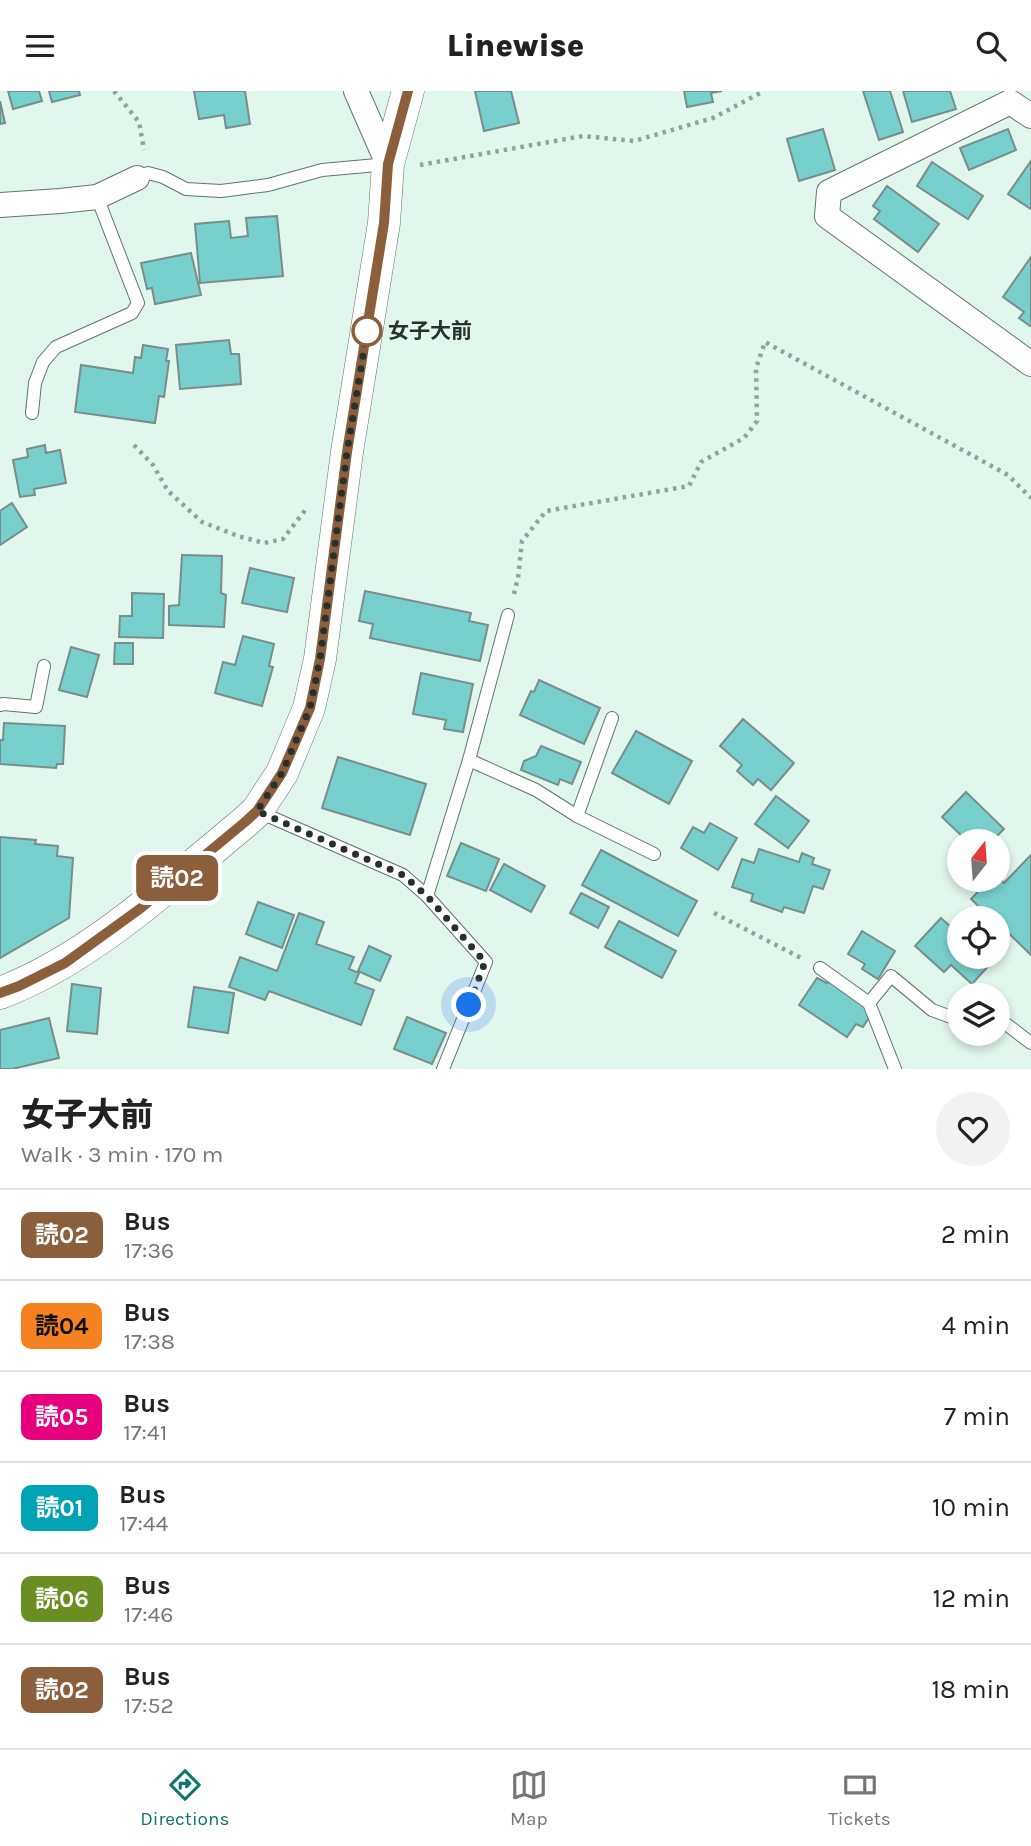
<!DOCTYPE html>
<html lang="en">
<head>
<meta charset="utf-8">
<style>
  :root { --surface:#fff; --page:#f2f2f2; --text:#222; --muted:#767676; --line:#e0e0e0; --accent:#0f766e }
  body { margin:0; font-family:Karla,"Noto Sans JP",sans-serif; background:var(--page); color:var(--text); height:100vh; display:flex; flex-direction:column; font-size:26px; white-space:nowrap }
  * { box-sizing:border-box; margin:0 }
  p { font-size:23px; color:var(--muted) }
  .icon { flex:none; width:38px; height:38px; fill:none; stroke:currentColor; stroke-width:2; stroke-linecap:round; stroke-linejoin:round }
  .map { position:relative; height:978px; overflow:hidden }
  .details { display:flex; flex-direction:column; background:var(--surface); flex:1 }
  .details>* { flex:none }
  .badge { padding:0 14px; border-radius:10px; font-size:24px; line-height:46px }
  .needle { width:46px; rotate:17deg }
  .tools { position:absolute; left:947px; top:738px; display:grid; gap:14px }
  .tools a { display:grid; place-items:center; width:63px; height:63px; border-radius:50%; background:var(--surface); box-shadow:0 4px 10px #0003; font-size:35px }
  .you { position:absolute; width:35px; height:35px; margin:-18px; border:5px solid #fff; border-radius:50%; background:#1a73e8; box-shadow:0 0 0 10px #1a73e833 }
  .map>.badge { position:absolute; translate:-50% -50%; box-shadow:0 0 0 4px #fff }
  .round { display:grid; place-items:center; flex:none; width:74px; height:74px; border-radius:37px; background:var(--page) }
  .overview { display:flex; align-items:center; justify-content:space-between; height:119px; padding:0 21px }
  h1 { font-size:33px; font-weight:800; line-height:52px }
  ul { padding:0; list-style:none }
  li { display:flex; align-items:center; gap:21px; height:91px; padding:0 21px; border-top:2px solid var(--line) }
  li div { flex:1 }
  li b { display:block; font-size:26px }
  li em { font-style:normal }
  li .badge { min-width:77px; font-weight:700; text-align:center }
  header { display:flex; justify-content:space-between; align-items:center; height:91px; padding:0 21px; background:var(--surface); font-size:32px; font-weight:800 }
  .tab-bar { display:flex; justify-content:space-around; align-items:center; height:98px; border-top:2px solid var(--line); background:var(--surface); font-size:19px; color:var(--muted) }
  .tab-bar a { display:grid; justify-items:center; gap:4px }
  .tab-bar .current { color:var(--accent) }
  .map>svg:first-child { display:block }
  .building { fill:#78d0cc; stroke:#778e8c; stroke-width:2 }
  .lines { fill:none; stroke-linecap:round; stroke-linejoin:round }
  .service-casing { stroke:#61746c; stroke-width:14 }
  .minor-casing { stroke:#61746c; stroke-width:26 }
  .tertiary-casing { stroke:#61746c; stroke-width:33 }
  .path { stroke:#92a29b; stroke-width:4.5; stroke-dasharray:3.5 5; stroke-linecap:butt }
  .service { stroke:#fff; stroke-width:12 }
  .minor { stroke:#fff; stroke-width:24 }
  .tertiary { stroke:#fff; stroke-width:32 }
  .line-casing { stroke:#fff; stroke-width:16 }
  .line { stroke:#8b5e3c; stroke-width:10 }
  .walk { stroke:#28302c; stroke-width:7; stroke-dasharray:0 12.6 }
  .stop-dot { fill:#fff; stroke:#8b5e3c; stroke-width:3.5 }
  .labels { text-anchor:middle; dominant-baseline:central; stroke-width:5; stroke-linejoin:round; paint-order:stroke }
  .stop-label { font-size:21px; font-weight:bold; fill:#28302c; stroke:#e1f6ed; text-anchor:start }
</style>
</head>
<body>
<header><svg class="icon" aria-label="menu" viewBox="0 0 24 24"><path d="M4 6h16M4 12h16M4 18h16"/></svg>Linewise<svg class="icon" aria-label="search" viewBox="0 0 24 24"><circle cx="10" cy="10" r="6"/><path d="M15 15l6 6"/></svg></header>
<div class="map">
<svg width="1031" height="978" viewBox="0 0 1031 978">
  <rect width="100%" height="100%" fill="#e1f6ed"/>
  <!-- building -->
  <g class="building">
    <polygon points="8,0 39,0 42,10 13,18"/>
    <polygon points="49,0 79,0 80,4 52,11"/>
    <polygon points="194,0 245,0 250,33 226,37 224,24 199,28"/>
    <polygon points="475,0 511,0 519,32 484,40"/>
    <polygon points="684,0 722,0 711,2 713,11 687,16"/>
    <polygon points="863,0 890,0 903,41 879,49"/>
    <polygon points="903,0 950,0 956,18 912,31"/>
    <polygon points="0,10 5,32 0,33"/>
    <polygon points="823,38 835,79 799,90 787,48"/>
    <polygon points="1008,38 1016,59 969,79 960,57"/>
    <polygon points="1031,70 1031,118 1008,103"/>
    <polygon points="932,71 983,105 968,128 917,95"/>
    <polygon points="887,95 939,133 918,161 874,128 880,120 873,115"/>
    <polygon points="277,125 283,185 200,192 195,133 229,130 231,147 248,145 246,127"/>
    <polygon points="191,162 201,204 155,213 152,197 147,198 141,172"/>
    <polygon points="1031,166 1031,234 1030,235 1019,227 1024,221 1003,206"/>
    <polygon points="229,249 231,263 239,263 241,293 180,298 176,254"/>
    <polygon points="143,254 168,258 166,270 169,270 164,306 159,305 155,332 75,321 81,274 133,282 135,266 141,267"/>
    <polygon points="45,354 46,362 60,359 66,392 34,398 35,404 20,406 13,369 28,366 27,358"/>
    <polygon points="12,412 27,436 0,454 0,420"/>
    <polygon points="182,464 222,465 221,502 226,504 224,536 169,534 169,515 179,514"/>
    <polygon points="250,477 294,487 287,521 242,512"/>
    <polygon points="365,500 471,522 469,530 488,534 480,570 370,547 373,533 359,530"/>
    <polygon points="132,502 164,503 163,547 119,546 120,525 132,525"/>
    <polygon points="243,545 274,553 269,575 273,576 262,615 215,602 223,571 235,574"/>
    <polygon points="115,552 133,552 133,573 114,573"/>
    <polygon points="71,556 99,564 87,606 59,599"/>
    <polygon points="421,582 473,593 463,641 444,638 446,629 413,623"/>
    <polygon points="539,589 600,617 584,653 520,624 531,600 534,601"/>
    <polygon points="743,628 794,672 771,699 758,688 753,694 737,680 742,674 720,655"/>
    <polygon points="4,632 65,635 63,673 57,673 56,677 0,673 0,649 3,649"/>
    <polygon points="636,640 692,670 669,713 612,682"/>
    <polygon points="541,655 581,671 572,693 560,688 558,694 521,679 524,670 536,665"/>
    <polygon points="338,666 426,693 410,744 322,717"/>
    <polygon points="966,701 1004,738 991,751 968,751 942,726"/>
    <polygon points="776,705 809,730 788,757 755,733"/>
    <polygon points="710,732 737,747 718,779 681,757 693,736 704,742"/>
    <polygon points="0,746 36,749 35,753 58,755 57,765 73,767 69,827 0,867"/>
    <polygon points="461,752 499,768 486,800 447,785"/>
    <polygon points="759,758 799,771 802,762 814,767 812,773 830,779 823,798 813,795 804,822 784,816 782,821 751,810 753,803 732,796 742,768 754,772"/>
    <polygon points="601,759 697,810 678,845 582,794"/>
    <polygon points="1031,764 1031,864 998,832 998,828 992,828 971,808 989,789 998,789 998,786 1004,792"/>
    <polygon points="504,773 545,795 531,821 490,799"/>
    <polygon points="581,802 609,816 598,837 570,822"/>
    <polygon points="258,811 294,824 282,857 246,843"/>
    <polygon points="299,822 324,831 316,853 354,866 349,878 359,882 355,892 374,899 361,934 269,900 265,909 229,896 240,866 277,880"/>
    <polygon points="941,827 959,843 959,866 984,866 991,872 972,893 951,874 944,881 915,855"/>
    <polygon points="619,830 676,860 662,887 605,856"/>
    <polygon points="862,840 895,860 878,888 862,878 865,873 848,863"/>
    <polygon points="369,855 391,865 380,890 358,880"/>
    <polygon points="817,887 827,892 830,889 868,914 870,925 863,936 856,933 847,946 799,914"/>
    <polygon points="72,893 101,897 97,943 67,940"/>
    <polygon points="194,896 234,902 228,942 188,936"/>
    <polygon points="407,926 446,942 432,973 394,958"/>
    <polygon points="49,927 59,967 12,978 0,978 0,939"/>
  </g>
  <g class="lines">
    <!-- service casing -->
    <g class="service-casing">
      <g id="service">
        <polyline points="137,87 148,82 163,86 186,98 221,100 268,94 322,79 388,73"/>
        <polyline points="32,322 35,292 43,271 56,256 132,222 138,212 97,106"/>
        <polyline points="0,614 3,613 36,616 44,575"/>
        <polyline points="469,669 536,699 577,725 654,763"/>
        <polyline points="257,720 403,784 427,805 486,871 443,978"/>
        <polyline points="577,725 612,627"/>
        <polyline points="427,805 469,669 508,524"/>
        <polyline points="820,877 869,912 895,978"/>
        <polyline points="869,912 891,885 932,919 959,929"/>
        <polyline points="998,927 1031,952"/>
      </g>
    </g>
    <!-- minor casing -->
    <g class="minor-casing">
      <g id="minor">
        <polyline points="356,0 388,73"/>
        <polyline points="1031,25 1010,11 829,101 827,125 1031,273"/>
        <polyline points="0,114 60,110 97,106 137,87"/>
      </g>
    </g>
    <!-- tertiary casing -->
    <g class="tertiary-casing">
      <path id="tertiary" d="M0,902C90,868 171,792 245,731L257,720L282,682L309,617L320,568L347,361L384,132L388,73L408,0"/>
    </g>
    <!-- path -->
    <g class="path">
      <polyline points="114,0 139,31 144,59"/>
      <polyline points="420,74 583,45 634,50 713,27 764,0"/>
      <polyline points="134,354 153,374 168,400 202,431 238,445 264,452 283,448 306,418"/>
      <polyline points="514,503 518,487 522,450 546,420 689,395 701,371 744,347 757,330 756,277 765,251 1008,384 1031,407"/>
      <polyline points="714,822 801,867"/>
    </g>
    <!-- service -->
    <use href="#service" class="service"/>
    <!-- minor -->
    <use href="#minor" class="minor"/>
    <!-- tertiary -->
    <use href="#tertiary" class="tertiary"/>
  </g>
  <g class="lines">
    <!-- line casing -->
    <g class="line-casing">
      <polyline id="line" points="0,902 19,895 65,872 141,817 245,731 257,720 282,682 310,617 320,568 347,361 384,132 388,73 408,0"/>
    </g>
    <!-- line -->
    <use href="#line" class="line"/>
    <!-- walk -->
    <polyline class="walk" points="367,240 368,234 347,361 320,568 310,617 282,682 257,720 403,784 427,805 485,871 469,914"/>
  </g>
  <!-- markers -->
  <circle class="stop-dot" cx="367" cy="240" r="14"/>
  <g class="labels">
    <!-- stop labels -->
    <g class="stop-label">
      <text x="388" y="240">女子大前</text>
    </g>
  </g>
</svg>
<div class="tools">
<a><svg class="needle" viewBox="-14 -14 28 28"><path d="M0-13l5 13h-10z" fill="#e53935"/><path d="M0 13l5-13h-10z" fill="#767676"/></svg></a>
<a><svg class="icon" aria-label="locate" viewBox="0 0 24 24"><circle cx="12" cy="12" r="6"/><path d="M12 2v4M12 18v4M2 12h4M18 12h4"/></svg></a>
<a><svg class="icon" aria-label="layers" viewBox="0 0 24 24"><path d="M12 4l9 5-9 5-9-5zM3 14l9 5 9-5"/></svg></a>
</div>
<div class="you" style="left:469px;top:914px"></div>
<b class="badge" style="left:177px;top:787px;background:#8b5e3c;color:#fff">読02</b>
</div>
<section class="details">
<div class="overview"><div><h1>女子大前</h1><p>Walk · 3 min · 170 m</p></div><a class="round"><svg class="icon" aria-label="heart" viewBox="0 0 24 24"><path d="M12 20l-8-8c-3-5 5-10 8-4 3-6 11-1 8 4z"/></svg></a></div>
<ul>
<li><span class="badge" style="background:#8b5e3c;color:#fff">読02</span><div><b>Bus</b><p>17:36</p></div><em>2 min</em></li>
<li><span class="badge" style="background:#f58220;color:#111">読04</span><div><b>Bus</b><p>17:38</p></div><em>4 min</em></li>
<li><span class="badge" style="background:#e6007e;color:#fff">読05</span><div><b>Bus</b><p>17:41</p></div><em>7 min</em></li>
<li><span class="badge" style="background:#00a3b4;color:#fff">読01</span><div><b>Bus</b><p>17:44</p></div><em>10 min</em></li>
<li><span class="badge" style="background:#6b8e23;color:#fff">読06</span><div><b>Bus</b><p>17:46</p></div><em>12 min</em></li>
<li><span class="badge" style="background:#8b5e3c;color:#fff">読02</span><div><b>Bus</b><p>17:52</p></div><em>18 min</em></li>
</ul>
</section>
<nav class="tab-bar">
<a class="current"><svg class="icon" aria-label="directions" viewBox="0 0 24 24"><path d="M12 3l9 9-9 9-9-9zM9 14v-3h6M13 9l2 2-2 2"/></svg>Directions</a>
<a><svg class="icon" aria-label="map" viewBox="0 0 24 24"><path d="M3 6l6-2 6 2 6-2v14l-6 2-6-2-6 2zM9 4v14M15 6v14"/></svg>Map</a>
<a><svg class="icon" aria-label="tickets" viewBox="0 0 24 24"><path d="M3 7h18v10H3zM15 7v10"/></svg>Tickets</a>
</nav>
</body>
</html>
